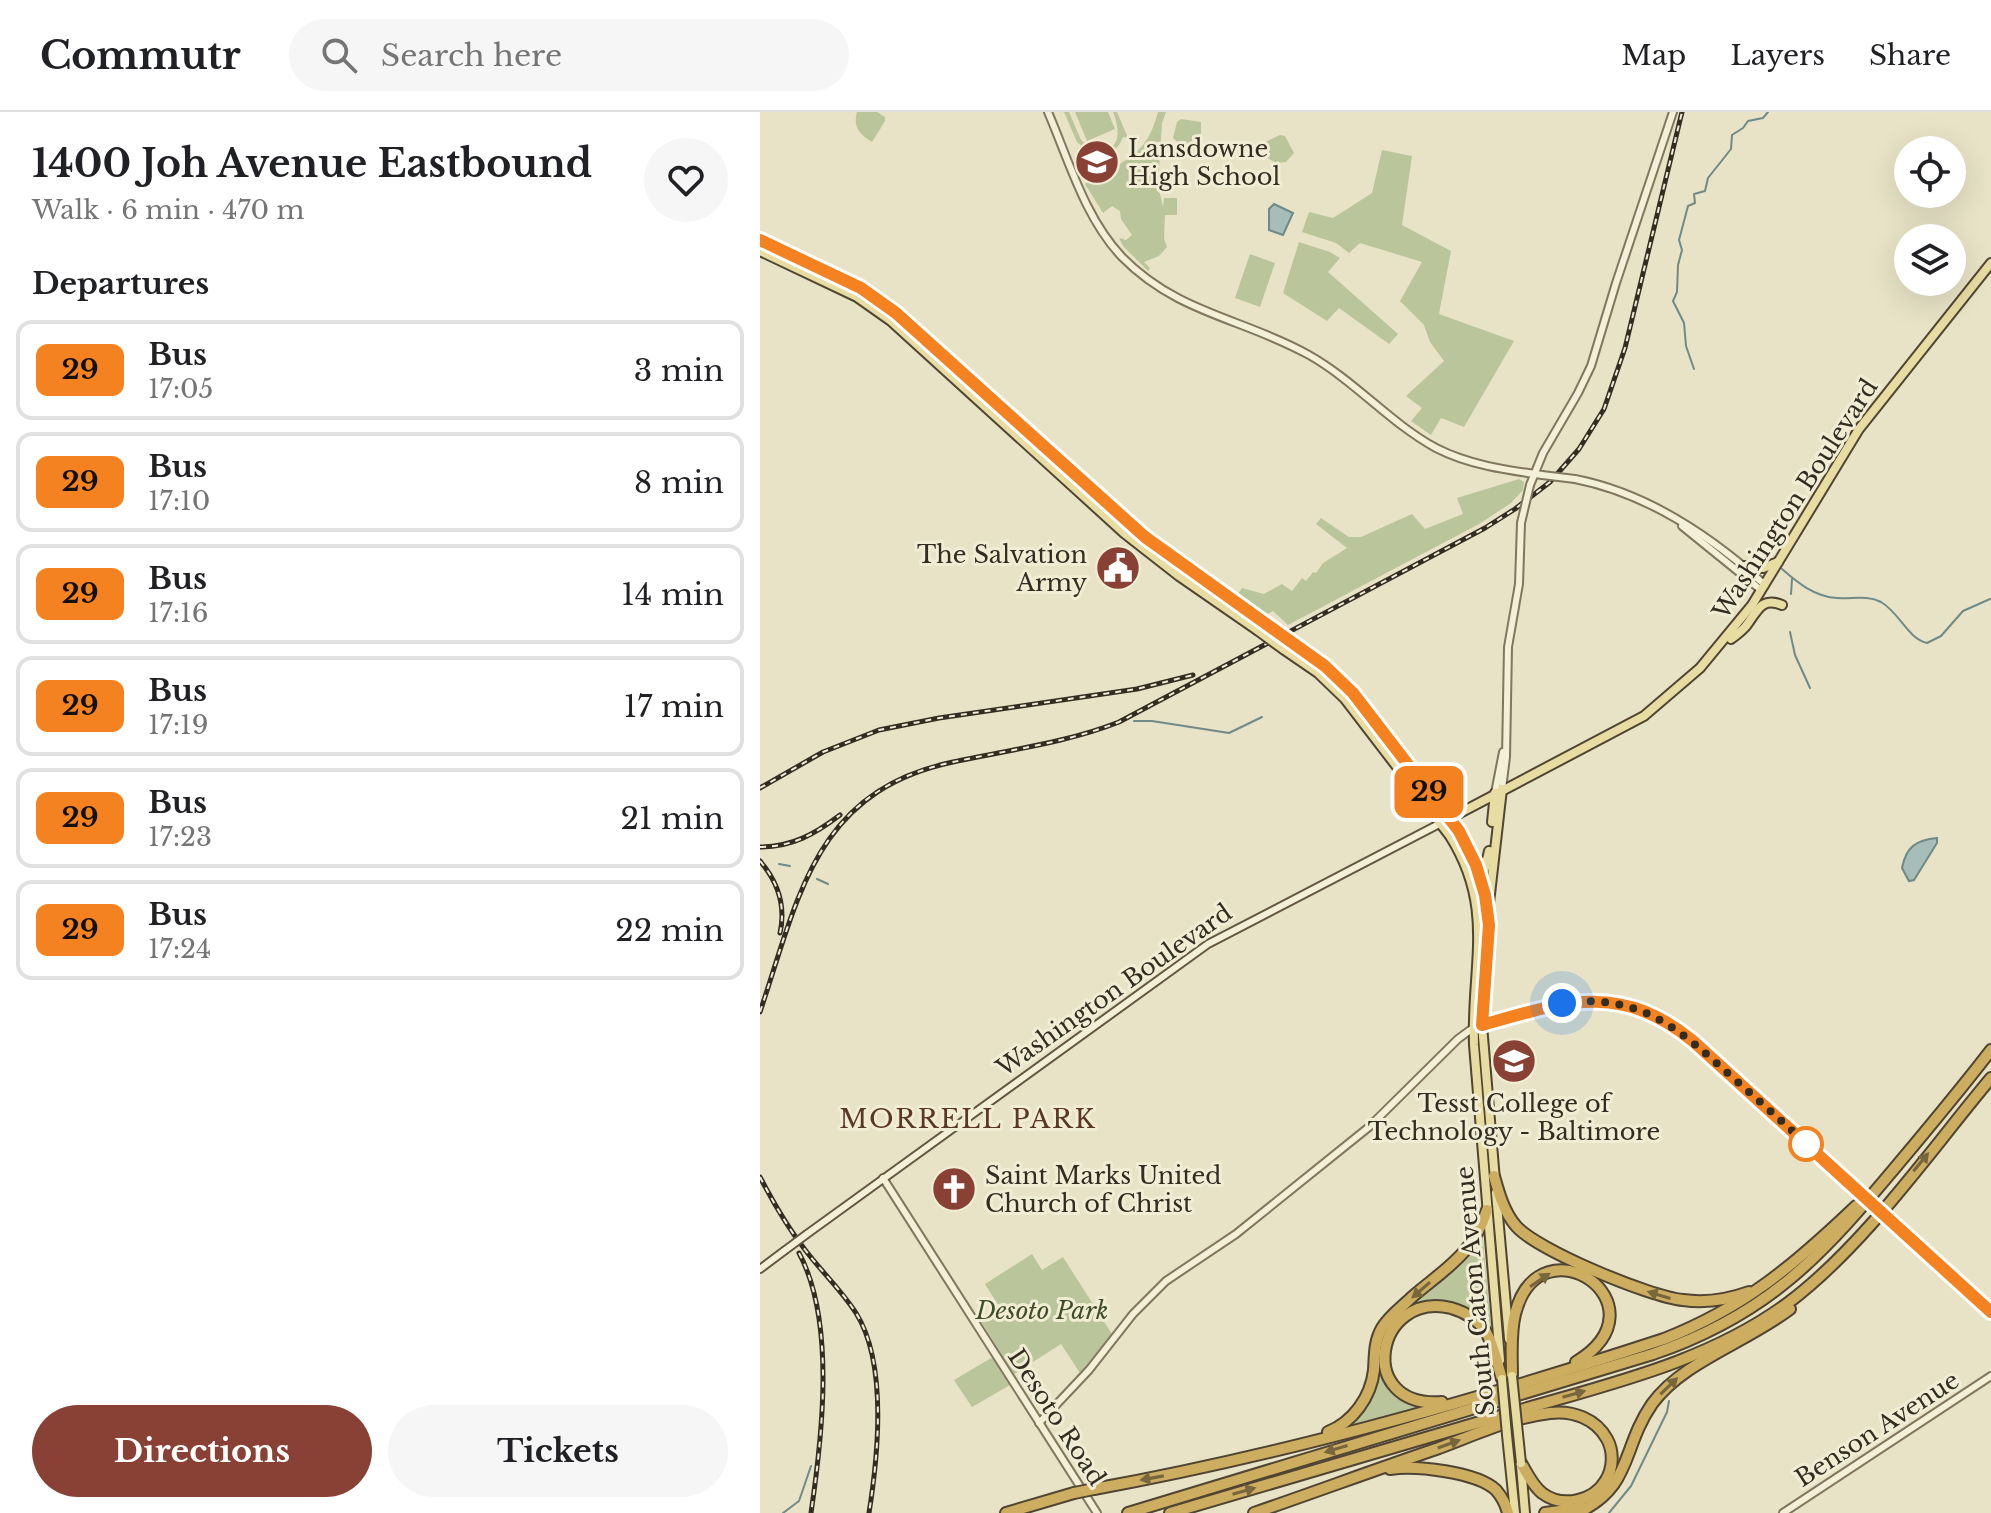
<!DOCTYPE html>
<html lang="en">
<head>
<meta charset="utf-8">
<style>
  :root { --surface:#fff; --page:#f6f6f6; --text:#202124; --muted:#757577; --line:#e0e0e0; --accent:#894135 }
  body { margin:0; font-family:"Libre Baskerville",serif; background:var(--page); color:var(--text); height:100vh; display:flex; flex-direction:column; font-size:30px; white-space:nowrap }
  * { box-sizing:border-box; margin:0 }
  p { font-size:26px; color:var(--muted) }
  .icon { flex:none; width:44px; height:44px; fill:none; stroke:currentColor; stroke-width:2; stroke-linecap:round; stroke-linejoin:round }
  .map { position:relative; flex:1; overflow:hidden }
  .drawer { display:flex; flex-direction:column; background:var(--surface); width:760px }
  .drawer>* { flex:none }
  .badge { padding:0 16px; border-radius:12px; font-size:28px; line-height:52px }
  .tools { position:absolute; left:1134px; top:24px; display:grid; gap:16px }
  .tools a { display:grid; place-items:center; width:72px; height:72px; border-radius:50%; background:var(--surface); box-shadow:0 8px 32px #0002; font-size:40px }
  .you { position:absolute; width:40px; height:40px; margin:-20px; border:6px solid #fff; border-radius:50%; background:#1a73e8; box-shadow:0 0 0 12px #1a73e833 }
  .map>.badge { position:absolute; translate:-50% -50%; box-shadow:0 0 0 4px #fff }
  h2 { padding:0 32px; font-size:30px; line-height:72px }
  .round { display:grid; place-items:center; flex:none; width:84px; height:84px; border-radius:42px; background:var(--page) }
  .head { display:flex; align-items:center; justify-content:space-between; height:136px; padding:0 32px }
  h1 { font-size:38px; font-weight:700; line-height:60px }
  .primary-button { display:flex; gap:16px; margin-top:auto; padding:16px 32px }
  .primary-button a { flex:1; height:92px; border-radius:48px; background:var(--accent); color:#fff; font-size:32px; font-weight:700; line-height:92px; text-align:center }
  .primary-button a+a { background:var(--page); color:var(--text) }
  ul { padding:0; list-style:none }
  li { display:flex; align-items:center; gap:24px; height:100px; margin:0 16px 12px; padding:0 16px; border:4px solid var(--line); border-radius:16px }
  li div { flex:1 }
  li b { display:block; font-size:30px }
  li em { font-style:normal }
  li .badge { min-width:88px; font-weight:700; text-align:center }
  header { display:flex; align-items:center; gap:48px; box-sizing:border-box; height:112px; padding:0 40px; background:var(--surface); border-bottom:2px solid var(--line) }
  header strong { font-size:38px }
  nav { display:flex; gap:44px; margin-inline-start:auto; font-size:28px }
  .search { width:560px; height:72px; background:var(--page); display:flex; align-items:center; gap:20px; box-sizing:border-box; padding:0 28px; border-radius:44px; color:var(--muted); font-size:30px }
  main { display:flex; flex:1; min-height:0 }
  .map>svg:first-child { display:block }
  .green { fill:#bac59b }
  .water { fill:#a7bdb9; stroke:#6f8a87; stroke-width:2 }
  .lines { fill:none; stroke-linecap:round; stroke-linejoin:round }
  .stream { stroke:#6f8a87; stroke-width:2 }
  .tertiary-casing { stroke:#81765e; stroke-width:10 }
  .secondary-casing { stroke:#635741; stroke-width:10 }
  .primary-casing { stroke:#504432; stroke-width:12 }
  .motorway-casing { stroke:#504432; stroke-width:14 }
  .tertiary { stroke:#f4f0d8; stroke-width:6 }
  .secondary { stroke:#f4f0d8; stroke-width:6 }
  .primary { stroke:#e7dca2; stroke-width:8 }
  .motorway { stroke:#cdae61; stroke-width:10 }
  .rail-casing { stroke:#332c20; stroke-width:5 }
  .rail { stroke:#f1edd5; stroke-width:2; stroke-dasharray:6; stroke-linecap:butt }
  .tertiary-bridge-casing { stroke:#81765e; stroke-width:10; stroke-linecap:butt }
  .secondary-bridge-casing { stroke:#635741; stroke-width:10; stroke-linecap:butt }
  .primary-bridge-casing { stroke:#504432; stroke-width:12; stroke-linecap:butt }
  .motorway-bridge-casing { stroke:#504432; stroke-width:14; stroke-linecap:butt }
  .tertiary-bridge { stroke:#f4f0d8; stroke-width:6 }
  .secondary-bridge { stroke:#f4f0d8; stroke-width:6 }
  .primary-bridge { stroke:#e7dca2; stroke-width:8 }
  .motorway-bridge { stroke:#cdae61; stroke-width:10 }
  .oneway { fill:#78663d }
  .line-casing { stroke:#fff; stroke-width:18 }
  .line { stroke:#f58220; stroke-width:12 }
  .walk { stroke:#332c20; stroke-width:8; stroke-dasharray:0 14.4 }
  .stop-dot { fill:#fff; stroke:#f58220; stroke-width:4 }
  .labels { text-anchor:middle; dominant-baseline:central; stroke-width:6; stroke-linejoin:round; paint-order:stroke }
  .poi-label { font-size:24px; fill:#332c20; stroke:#f1edd5; text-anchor:start }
  .street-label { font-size:24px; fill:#332c20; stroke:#f1edd5 }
  .park-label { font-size:24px; font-style:italic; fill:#3f4d29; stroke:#f1edd5 }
  .neighbourhood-label { font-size:26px; letter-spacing:2px; fill:#5b3825; stroke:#f1edd5 }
</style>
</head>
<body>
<header>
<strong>Commutr</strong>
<div class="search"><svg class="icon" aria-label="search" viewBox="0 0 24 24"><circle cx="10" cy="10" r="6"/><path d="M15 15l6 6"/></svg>Search here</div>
<nav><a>Map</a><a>Layers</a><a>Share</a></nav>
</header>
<main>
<section class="drawer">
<div class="head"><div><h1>1400 Joh Avenue Eastbound</h1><p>Walk · 6 min · 470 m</p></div><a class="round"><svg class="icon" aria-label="heart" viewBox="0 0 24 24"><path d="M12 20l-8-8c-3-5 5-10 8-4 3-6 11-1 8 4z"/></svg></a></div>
<h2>Departures</h2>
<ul>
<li><span class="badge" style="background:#f58220;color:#111">29</span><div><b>Bus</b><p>17:05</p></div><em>3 min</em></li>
<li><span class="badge" style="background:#f58220;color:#111">29</span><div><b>Bus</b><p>17:10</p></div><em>8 min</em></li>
<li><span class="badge" style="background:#f58220;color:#111">29</span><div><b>Bus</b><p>17:16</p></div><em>14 min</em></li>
<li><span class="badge" style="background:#f58220;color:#111">29</span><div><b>Bus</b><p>17:19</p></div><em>17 min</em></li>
<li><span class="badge" style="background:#f58220;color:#111">29</span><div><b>Bus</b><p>17:23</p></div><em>21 min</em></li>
<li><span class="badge" style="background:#f58220;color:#111">29</span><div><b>Bus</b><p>17:24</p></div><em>22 min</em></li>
</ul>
<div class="primary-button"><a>Directions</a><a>Tickets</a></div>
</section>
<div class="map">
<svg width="1231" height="1401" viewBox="0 0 1231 1401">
  <rect width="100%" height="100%" fill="#e8e3c6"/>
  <!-- green -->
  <g class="green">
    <path d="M97,0H117L125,5V9L112,30C99,22 93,15 97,0Z"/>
    <path d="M304,0H309L321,28L334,39C361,41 361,20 353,0H357L368,26L363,25C358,39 347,45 333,43L317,30Z"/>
    <polygon points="315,0 348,0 355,17 327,29"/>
    <path d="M398,0H406L402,11L398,73L403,95L404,86H417V103H405L404,127L407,135L399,144L384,150L390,156L388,159L363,134L359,126L366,128L372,123L361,107L360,99L352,94L343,101L325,72C362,48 386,47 398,0Z"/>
    <polygon points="421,7 441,10 441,25 436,32 421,33 413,26 417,10"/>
    <polygon points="520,23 525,24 534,41 526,50 516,51 506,45 503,31"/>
    <polygon points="622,38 652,44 642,113 691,139 679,202 754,229 704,315 681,306 671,323 651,309 662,296 646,284 684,249 670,230 664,213 640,189 662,150 600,131 589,141 576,131 542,120 549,100 573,106 612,81"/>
    <polygon points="539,130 570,140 580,146 568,160 638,222 629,232 579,196 567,209 523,181"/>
    <polygon points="490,142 515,151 500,195 475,186"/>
    <polygon points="759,367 764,370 763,378 751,391 719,412 528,513 513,499 502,505 475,486 482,476 504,482 522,472 532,479 542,466 546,469 553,460 556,461 563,451 587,436 556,412 561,406 589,425 601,425 652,402 665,417 703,402 697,386"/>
    <path d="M723,1126L731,1215L680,1191C646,1209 609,1215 623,1263L665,1295L579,1319L602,1296L618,1231L630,1210L719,1127Z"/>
    <polygon points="272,1142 282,1158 303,1145 352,1222 320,1261 301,1232 254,1262 221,1209 240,1196 225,1172"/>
    <polygon points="233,1245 250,1273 212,1295 194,1268"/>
  </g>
  <!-- water -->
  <g class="water">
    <polygon points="514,92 533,101 523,123 509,118 509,97"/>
    <path d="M1177,726V731L1154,768L1149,769L1142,756C1146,735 1156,728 1177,726Z"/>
  </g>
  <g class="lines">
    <!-- stream -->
    <g class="stream">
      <polyline points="934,257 926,234 924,211 913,189 917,180 918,153 922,138 919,128 928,94 935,91 934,82 945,79 948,66 971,37 972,23 983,16 988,9 1003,6 1008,0"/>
      <path d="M1022,457C1038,471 1055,485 1077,486C1092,487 1108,483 1121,490C1140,501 1147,526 1167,531L1181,524L1203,499L1230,487"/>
      <polyline points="1031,482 1032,467"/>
      <polyline points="1030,520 1035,543 1050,576"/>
      <polyline points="374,609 392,609 469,621 502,605"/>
      <polyline points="19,752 30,754"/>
      <polyline points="57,767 68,772"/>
      <polyline points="23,1401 39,1389 51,1354"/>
      <polyline points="849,1401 871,1374 907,1300 909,1289"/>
    </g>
    <!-- tertiary casing -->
    <g class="tertiary-casing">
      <g id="tertiary">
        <path d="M288,0C309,49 325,106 362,145C418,202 483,206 549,243C595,269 630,311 676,336C709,353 746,358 782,363"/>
        <path d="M815,367C887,381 951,424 1005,473"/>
        <polyline points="770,373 783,341 818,281 831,254 856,171 913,0"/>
        <polyline points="922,414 1001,478"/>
        <polyline points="742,677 746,645 748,535 759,472 761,411"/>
        <polyline points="735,681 743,640"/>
        <polyline points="123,1066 337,1401"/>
        <polyline points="1130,1108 1231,1200"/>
        <polyline points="279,1311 329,1258 373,1202 406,1169 476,1122 609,1015 698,927 713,916 802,891 845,890 887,900 918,917 933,929 1097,1078"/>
        <polyline points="1023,1401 1231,1264"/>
      </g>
    </g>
    <!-- secondary casing -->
    <g class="secondary-casing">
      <g id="secondary">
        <polyline points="47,1122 448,832 681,711"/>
        <polyline points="0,1157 24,1139"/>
      </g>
    </g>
    <!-- primary casing -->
    <g class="primary-casing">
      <g id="primary">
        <polyline points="0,128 84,167 136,201 371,414 425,456 507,513"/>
        <polyline points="0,139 97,185 131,209 364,421 419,464 497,518"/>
        <polyline points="984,454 1003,456 1018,450"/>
        <path d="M971,527C976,523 982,519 986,514C997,500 1001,484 1022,493"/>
        <polyline points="534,531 565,554 593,581 699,719 716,753 725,783 729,813 722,913 735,1068"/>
        <path d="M523,537L558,561L585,587L690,724C736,797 711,854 714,933L740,1248"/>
        <polyline points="732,710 735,681"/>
        <polyline points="681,711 884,604 940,556 992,493 1099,317 1231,151"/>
        <polyline points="722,768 729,739"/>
        <polyline points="729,791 742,677"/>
        <polyline points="736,1081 749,1227"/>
        <polyline points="747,1323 755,1401"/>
        <polyline points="761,1354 765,1401"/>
      </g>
    </g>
    <!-- motorway casing -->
    <g class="motorway-casing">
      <g id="motorway">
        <path d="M734,1064C739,1082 744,1100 756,1114C777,1138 890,1185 923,1188C945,1191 967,1188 989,1180"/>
        <path d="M752,1264C752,1244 750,1222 755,1202C780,1104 910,1193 816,1250"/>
        <path d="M682,1290C594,1297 615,1178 691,1196C705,1200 718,1208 726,1220C734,1234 737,1251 742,1267"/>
        <path d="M568,1320C593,1310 611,1285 614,1258C615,1243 614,1230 622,1216C629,1204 642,1195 652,1185C686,1156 713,1142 727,1098"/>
        <path d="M630,1357C655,1353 717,1360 736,1378C742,1385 746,1393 748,1401"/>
        <path d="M334,1377C527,1342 718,1288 904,1227C985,1195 1034,1153 1096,1094"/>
        <polyline points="246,1401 314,1381"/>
        <path d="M368,1401L893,1242C1010,1202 1062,1143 1139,1051C1170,1014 1201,977 1231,938"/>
        <path d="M410,1401C522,1368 635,1335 747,1302C844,1273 945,1252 1028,1191C1105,1133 1169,1040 1231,966"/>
        <path d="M494,1401C555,1380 617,1357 679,1336C714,1323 753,1305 790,1301C813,1298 836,1307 847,1327C854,1340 853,1356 846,1368C833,1390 802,1396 782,1381C772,1373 767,1361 761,1351"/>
        <polyline points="785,1401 823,1396"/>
        <path d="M817,1401C873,1375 861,1337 892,1292C922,1250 987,1230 1030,1197"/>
      </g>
    </g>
    <!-- tertiary -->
    <use href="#tertiary" class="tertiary"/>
    <!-- secondary -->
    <use href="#secondary" class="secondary"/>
    <!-- primary -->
    <use href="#primary" class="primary"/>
    <!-- motorway -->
    <use href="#motorway" class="motorway"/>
    <!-- rail casing -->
    <g class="rail-casing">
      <g id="rail">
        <polyline points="0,676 63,640 119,618 179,606 377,577 433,563"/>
        <path d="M0,735C32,735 55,722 80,703"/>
        <path d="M0,749C18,770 26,794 20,821"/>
        <path d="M0,900C39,784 55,679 193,650C248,638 306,631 359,610L725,416L755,397L790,370L819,337L844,297L865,236L922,0"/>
        <path d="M0,1065C13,1090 28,1116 46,1139C62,1160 82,1179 96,1201C128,1252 118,1344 109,1401"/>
        <path d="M39,1141C76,1210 62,1326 51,1401"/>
      </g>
    </g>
    <!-- rail -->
    <use href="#rail" class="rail"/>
    <!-- tertiary-bridge casing -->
    <g class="tertiary-bridge-casing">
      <g id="tertiary-bridge">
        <polyline points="782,363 815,367"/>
        <polyline points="761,411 770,373"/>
        <polyline points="1097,1078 1130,1108"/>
      </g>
    </g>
    <!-- secondary-bridge casing -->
    <g class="secondary-bridge-casing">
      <polyline id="secondary-bridge" points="24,1139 47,1122"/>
    </g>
    <!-- primary-bridge casing -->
    <g class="primary-bridge-casing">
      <g id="primary-bridge">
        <polyline points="507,513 534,531"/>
        <polyline points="497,518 523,537"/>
        <polyline points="752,1264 761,1351"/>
        <polyline points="742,1267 747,1323"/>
      </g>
    </g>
    <!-- motorway-bridge casing -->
    <g class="motorway-bridge-casing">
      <polyline id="motorway-bridge" points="314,1381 334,1377"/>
    </g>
    <!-- tertiary-bridge -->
    <use href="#tertiary-bridge" class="tertiary-bridge"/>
    <!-- secondary-bridge -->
    <use href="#secondary-bridge" class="secondary-bridge"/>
    <!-- primary-bridge -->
    <use href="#primary-bridge" class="primary-bridge"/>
    <!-- motorway-bridge -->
    <use href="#motorway-bridge" class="motorway-bridge"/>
  </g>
  <!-- one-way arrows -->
  <defs><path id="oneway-solid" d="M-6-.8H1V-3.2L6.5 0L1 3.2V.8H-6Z" transform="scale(2)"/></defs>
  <g class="oneway">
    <use href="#oneway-solid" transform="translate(1161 1050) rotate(-51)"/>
    <use href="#oneway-solid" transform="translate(780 1168) rotate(-34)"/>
    <use href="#oneway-solid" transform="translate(661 1178) rotate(139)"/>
    <use href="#oneway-solid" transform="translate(899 1183) rotate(-163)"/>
    <use href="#oneway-solid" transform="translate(909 1274) rotate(-44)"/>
    <use href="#oneway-solid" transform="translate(814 1282) rotate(-16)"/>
    <use href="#oneway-solid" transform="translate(689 1332) rotate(-20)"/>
    <use href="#oneway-solid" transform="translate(576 1337) rotate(163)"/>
    <use href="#oneway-solid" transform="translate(392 1366) rotate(170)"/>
    <use href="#oneway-solid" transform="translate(484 1379) rotate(-16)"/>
  </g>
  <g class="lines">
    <!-- line casing -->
    <g class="line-casing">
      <path id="line" d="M0,128L101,176L136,201L385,425L565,554L593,581L699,719L716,753L725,783L729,813L722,913C804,890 860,869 933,929L1231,1200"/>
    </g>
    <!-- line -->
    <use href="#line" class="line"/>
    <!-- walk -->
    <path class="walk" d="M802,891C880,881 918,916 972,965C997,987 1022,1009 1046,1032"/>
  </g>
  <!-- icons -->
  <defs>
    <g id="school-disc" transform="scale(2.3)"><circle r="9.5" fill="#894135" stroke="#f1edd5"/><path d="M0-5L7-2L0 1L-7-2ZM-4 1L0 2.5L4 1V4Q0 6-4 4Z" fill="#fff"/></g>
    <g id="civic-disc" transform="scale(2.3)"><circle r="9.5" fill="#894135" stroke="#f1edd5"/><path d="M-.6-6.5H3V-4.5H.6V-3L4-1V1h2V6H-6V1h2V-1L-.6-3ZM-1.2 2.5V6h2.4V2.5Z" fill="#fff"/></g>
    <g id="university-disc" transform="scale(2.3)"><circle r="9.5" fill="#894135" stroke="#f1edd5"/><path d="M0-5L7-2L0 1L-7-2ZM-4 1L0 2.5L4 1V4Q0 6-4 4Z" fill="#fff"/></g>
    <g id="church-disc" transform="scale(2.3)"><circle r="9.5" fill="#894135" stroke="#f1edd5"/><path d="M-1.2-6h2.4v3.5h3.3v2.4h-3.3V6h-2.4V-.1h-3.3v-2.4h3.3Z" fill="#fff"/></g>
  </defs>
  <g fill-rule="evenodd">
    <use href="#school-disc" x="337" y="50"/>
    <use href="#civic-disc" x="358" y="456"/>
    <use href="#university-disc" x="754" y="949"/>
    <use href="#church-disc" x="194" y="1077"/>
  </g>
  <!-- markers -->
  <circle class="stop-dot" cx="1046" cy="1032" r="16"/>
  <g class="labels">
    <!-- poi labels -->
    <g class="poi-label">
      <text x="368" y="36">Lansdowne<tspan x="368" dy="28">High School</tspan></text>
      <text x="327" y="442" text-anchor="end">The Salvation<tspan x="327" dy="28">Army</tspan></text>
      <text x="754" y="991" text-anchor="middle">Tesst College of<tspan x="754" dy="28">Technology - Baltimore</tspan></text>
      <text x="225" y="1063">Saint Marks United<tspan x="225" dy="28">Church of Christ</tspan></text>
    </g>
    <!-- street labels -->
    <g class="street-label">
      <text transform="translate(1035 387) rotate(-57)">Washington Boulevard</text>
      <text transform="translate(354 878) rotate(-35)">Washington Boulevard</text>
      <text transform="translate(715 1179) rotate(-95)">South Caton Avenue</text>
      <text transform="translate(297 1305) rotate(57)">Desoto Road</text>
      <text transform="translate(1117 1317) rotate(-33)">Benson Avenue</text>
    </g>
    <!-- park labels -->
    <g class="park-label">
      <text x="282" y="1198">Desoto Park</text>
    </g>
    <!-- neighbourhood labels -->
    <g class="neighbourhood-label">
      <text x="208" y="1007">MORRELL PARK</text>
    </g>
  </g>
</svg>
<div class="tools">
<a><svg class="icon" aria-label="locate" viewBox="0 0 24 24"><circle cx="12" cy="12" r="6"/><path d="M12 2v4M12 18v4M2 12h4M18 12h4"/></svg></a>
<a><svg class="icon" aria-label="layers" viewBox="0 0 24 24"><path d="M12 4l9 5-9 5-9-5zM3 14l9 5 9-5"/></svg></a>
</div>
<div class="you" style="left:802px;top:891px"></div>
<b class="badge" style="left:669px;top:680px;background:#f58220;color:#111">29</b>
</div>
</main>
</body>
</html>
